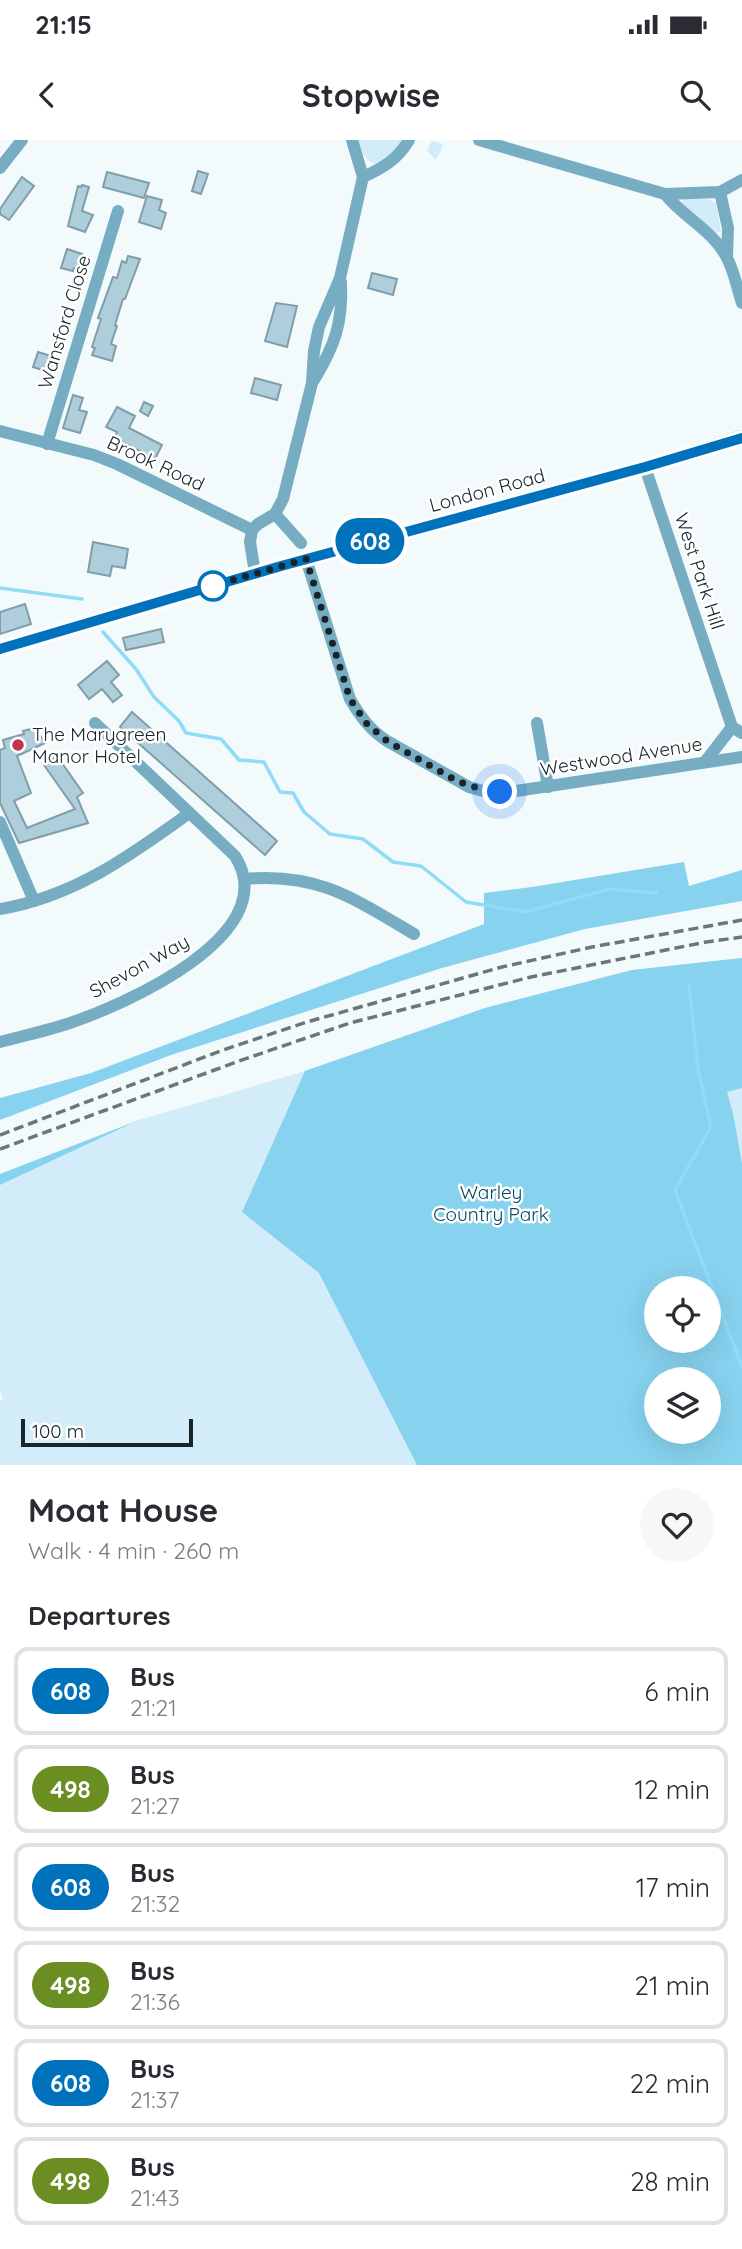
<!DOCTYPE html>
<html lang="en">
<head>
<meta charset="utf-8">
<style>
  :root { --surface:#fff; --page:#f7f7f7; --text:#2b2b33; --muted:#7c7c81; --line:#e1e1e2 }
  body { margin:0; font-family:Quicksand,sans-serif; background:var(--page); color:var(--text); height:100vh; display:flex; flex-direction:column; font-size:26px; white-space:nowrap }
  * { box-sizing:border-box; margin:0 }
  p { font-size:23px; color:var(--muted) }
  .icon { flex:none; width:38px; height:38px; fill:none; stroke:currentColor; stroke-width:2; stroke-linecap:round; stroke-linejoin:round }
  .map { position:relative; height:1325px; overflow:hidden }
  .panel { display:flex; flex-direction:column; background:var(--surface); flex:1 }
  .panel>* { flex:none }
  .badge { padding:0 14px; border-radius:23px; font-size:24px; line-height:46px }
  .controls { position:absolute; left:644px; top:1136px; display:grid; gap:14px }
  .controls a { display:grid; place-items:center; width:77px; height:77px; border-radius:50%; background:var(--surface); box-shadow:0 7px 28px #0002; font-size:35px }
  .scale { position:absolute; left:21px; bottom:18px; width:172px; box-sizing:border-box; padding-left:7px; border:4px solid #182428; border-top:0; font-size:19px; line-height:24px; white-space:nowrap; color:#182428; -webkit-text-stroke:5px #fff; paint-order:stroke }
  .you { position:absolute; width:35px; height:35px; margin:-18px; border:5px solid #fff; border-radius:50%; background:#1a73e8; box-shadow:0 0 0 10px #1a73e833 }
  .map>.badge { position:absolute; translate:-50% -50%; box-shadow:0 0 0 4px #fff }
  h2 { padding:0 28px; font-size:26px; line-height:63px }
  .round { display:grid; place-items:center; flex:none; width:74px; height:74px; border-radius:37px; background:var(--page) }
  .head { display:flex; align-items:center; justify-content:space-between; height:119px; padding:0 28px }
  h1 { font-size:33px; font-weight:700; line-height:52px }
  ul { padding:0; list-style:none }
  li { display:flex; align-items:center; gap:21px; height:88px; margin:0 14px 10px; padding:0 14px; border:4px solid var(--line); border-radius:14px }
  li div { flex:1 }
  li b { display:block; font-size:26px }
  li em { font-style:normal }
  li .badge { min-width:77px; font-weight:700; text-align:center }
  .status { display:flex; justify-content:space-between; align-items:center; height:49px; padding:0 35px; background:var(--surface); direction:ltr }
  .status svg { height:19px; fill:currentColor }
  header { display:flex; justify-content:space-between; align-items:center; height:91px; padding:0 28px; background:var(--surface); font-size:32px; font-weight:700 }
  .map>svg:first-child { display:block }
  .green { fill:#d2edf9; fill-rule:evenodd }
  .forest { fill:#87d2ef; fill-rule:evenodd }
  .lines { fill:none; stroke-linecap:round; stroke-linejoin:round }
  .stream { stroke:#90dbf8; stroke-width:3.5 }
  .building { fill:#afcedb; stroke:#809eaa; stroke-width:2 }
  .minor { stroke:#76adc2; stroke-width:12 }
  .major { stroke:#27687e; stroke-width:14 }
  .rail { stroke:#6c7679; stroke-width:3.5; stroke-dasharray:10 5; stroke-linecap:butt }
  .line-casing { stroke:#fff; stroke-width:16 }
  .line { stroke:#0072bc; stroke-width:10 }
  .walk { stroke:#182428; stroke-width:7; stroke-dasharray:0 12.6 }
  .stop-dot { fill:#fff; stroke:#0072bc; stroke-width:3.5 }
  .poi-dot { fill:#c33350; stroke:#fff; stroke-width:2.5 }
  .labels { text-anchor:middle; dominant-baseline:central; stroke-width:5; stroke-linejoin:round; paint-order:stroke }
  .street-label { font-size:19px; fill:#182428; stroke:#fff }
  .poi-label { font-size:19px; fill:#182428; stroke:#fff; text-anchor:start }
  .park-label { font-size:19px; fill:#06495d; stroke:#fff }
</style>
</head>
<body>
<div class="status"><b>21:15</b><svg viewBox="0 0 49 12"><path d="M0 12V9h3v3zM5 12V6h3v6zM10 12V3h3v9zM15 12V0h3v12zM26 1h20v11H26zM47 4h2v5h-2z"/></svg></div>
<header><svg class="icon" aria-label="back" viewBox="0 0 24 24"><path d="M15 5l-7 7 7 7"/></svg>Stopwise<svg class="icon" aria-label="search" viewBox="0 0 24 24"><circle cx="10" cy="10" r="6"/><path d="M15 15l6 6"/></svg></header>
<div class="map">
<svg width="742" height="1325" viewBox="0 0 742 1325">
  <rect width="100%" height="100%" fill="#f3fafc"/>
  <!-- green -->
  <g class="green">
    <path d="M356,0H404C397,11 387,23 373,24L362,14Z"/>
    <polygon points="432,1 443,4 441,12 435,20 427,10"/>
    <polygon points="683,58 709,59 716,63 721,91 718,93 713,90 682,64"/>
    <path d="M742,818V1325H0V1261L3,1260L0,1249V1045L139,980L305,931L485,868L632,830ZM656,1148H709V1200H656ZM656,1239H709V1292H656Z"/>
  </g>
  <!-- forest -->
  <g class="forest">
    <polygon points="684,722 689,746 742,730 742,761 585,789 442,828 171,915 0,980 0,958 91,933 484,784 484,753 532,747"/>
    <path d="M742,818V948L727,952L733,973L742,1024V1325H417L319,1133L242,1072L305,931L485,868L632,830ZM709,1148V1200H656V1148ZM709,1239V1292H656V1239Z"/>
    <polygon points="139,980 0,1045 0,1034"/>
  </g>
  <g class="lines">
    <!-- stream -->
    <g class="stream">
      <polyline points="0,448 82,459"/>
      <polyline points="103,492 136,529 154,557 179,581 186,593 221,599 239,620 264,622 280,652 293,653 304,672 330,694 363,699 393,722 421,726 466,762 527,772 609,749 657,753"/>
      <polyline points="689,846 698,929 711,987 675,1050 742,1227"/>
    </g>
  </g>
  <!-- building -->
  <g class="building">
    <polygon points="198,31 208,34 201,54 192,51"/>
    <polygon points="107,32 149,43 144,58 103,47"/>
    <polygon points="22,37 34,46 9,80 0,74 0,69"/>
    <polygon points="82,45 89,47 82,71 93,75 85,92 68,86 78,46 81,47"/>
    <polygon points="147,56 162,60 159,70 166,73 161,89 139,82"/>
    <polygon points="67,109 82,114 77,130 74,128 73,131 61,128"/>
    <polygon points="128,116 140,119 125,159 123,159 115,185 117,186 111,204 116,206 112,221 92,215 95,208 92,207 101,179 98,178 113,137 117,138 122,121 126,123"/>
    <polygon points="372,133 397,139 393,155 368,148"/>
    <polygon points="276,163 297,166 287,207 265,201"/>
    <polygon points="38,212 54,217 49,232 33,227"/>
    <polygon points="255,238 281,245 277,260 251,253"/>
    <polygon points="73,255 83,258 79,270 87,272 80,293 63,288"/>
    <polygon points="144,262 153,266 148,276 140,271"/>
    <polygon points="117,267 135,276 129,288 162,305 155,319 124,303 115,297 117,292 106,287"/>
    <polygon points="93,402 128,409 125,428 112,426 110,436 88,432"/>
    <polygon points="25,464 31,484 0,494 0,472"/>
    <polygon points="161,489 164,502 126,510 123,498"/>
    <polygon points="107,521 119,535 111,542 122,555 113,562 102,549 89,559 78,545"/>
    <polygon points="132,572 277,701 265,715 120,587"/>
    <polygon points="35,588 45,603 17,616 31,653 14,661 27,688 75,669 44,625 57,616 83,653 77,657 88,683 19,703 0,663 0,610 5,608 3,600 24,594 23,591"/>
  </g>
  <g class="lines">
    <!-- minor -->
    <g class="minor">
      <path d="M479,0L665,54C683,77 712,90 726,116C734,130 737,148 742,163"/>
      <polyline points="0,28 22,0"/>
      <path d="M363,37C383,28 398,19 409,0"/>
      <polyline points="720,52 728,88 727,117"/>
      <polyline points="665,54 720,52 742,40"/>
      <path d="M314,240C335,205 343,183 341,142"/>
      <polyline points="0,291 94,315 117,324 252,390 250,402 255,433"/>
      <polyline points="47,304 118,71"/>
      <polyline points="645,327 732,587 742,593"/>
      <polyline points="275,374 283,359 312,243 314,211 319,187 340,138 363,37 352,0"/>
      <polyline points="252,390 258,384 275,374 301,403"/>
      <path d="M306,419L350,559C360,576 370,590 387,601L469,647L483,651H516L742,617"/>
      <polyline points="537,583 548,647"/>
      <polyline points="705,622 732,587"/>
      <polyline points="0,682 34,761"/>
      <path d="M245,739C317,732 355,759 414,794"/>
      <path d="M0,769C73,757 130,716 188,674"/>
      <path d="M0,902C23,896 45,891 67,884C124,865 285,795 235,716L95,583"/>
    </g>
    <!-- major -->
    <polyline class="major" points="0,509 306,419 645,327 742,297"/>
    <!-- rail -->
    <g class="rail">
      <polyline points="0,995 223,910 307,882 502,827 592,807 742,780"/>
      <polyline points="0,1009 239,921 350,883 531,837 706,802 742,797"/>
    </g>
  </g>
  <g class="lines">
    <!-- line casing -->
    <g class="line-casing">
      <polyline id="line" points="0,509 281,426 645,327 742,298"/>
    </g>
    <!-- line -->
    <use href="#line" class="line"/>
    <!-- walk -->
    <polyline class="walk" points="213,446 205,448 306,419 350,559 367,584 387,601 457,641 483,650 500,652"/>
  </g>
  <!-- markers -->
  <circle class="stop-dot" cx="213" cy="446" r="14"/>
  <circle class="poi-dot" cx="18" cy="605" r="7"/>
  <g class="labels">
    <!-- street labels -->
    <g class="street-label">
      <text transform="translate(64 182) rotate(-73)">Wansford Close</text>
      <text transform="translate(156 323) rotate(25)">Brook Road</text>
      <text transform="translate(487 350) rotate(-15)">London Road</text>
      <text transform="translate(700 431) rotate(72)">West Park Hill</text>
      <text transform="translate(621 616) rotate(-9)">Westwood Avenue</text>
      <text transform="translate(139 826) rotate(-29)">Shevon Way</text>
    </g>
    <!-- poi labels -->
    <g class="poi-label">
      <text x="32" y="594">The Marygreen<tspan x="32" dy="22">Manor Hotel</tspan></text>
    </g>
    <!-- park labels -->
    <g class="park-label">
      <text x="491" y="1052">Warley<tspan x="491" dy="22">Country Park</tspan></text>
    </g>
  </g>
</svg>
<div class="controls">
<a><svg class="icon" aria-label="locate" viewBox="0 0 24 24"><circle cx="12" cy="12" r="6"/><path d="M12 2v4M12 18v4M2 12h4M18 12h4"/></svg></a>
<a><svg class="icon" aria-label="layers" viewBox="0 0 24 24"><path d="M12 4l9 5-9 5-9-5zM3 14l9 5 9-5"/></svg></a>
</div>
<div class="scale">100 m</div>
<div class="you" style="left:500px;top:652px"></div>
<b class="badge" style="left:370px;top:401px;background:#0072bc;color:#fff">608</b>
</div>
<section class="panel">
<div class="head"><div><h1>Moat House</h1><p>Walk · 4 min · 260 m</p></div><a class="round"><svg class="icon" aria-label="heart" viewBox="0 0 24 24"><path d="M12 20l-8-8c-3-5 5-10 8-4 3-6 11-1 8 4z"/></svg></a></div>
<h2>Departures</h2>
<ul>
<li><span class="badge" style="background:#0072bc;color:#fff">608</span><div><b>Bus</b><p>21:21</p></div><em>6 min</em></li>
<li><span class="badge" style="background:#6b8e23;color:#fff">498</span><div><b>Bus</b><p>21:27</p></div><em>12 min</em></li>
<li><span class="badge" style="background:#0072bc;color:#fff">608</span><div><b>Bus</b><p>21:32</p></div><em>17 min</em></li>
<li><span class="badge" style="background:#6b8e23;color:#fff">498</span><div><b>Bus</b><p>21:36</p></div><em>21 min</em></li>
<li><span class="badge" style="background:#0072bc;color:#fff">608</span><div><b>Bus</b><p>21:37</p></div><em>22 min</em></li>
<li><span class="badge" style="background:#6b8e23;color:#fff">498</span><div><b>Bus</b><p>21:43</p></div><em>28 min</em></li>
</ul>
</section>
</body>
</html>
